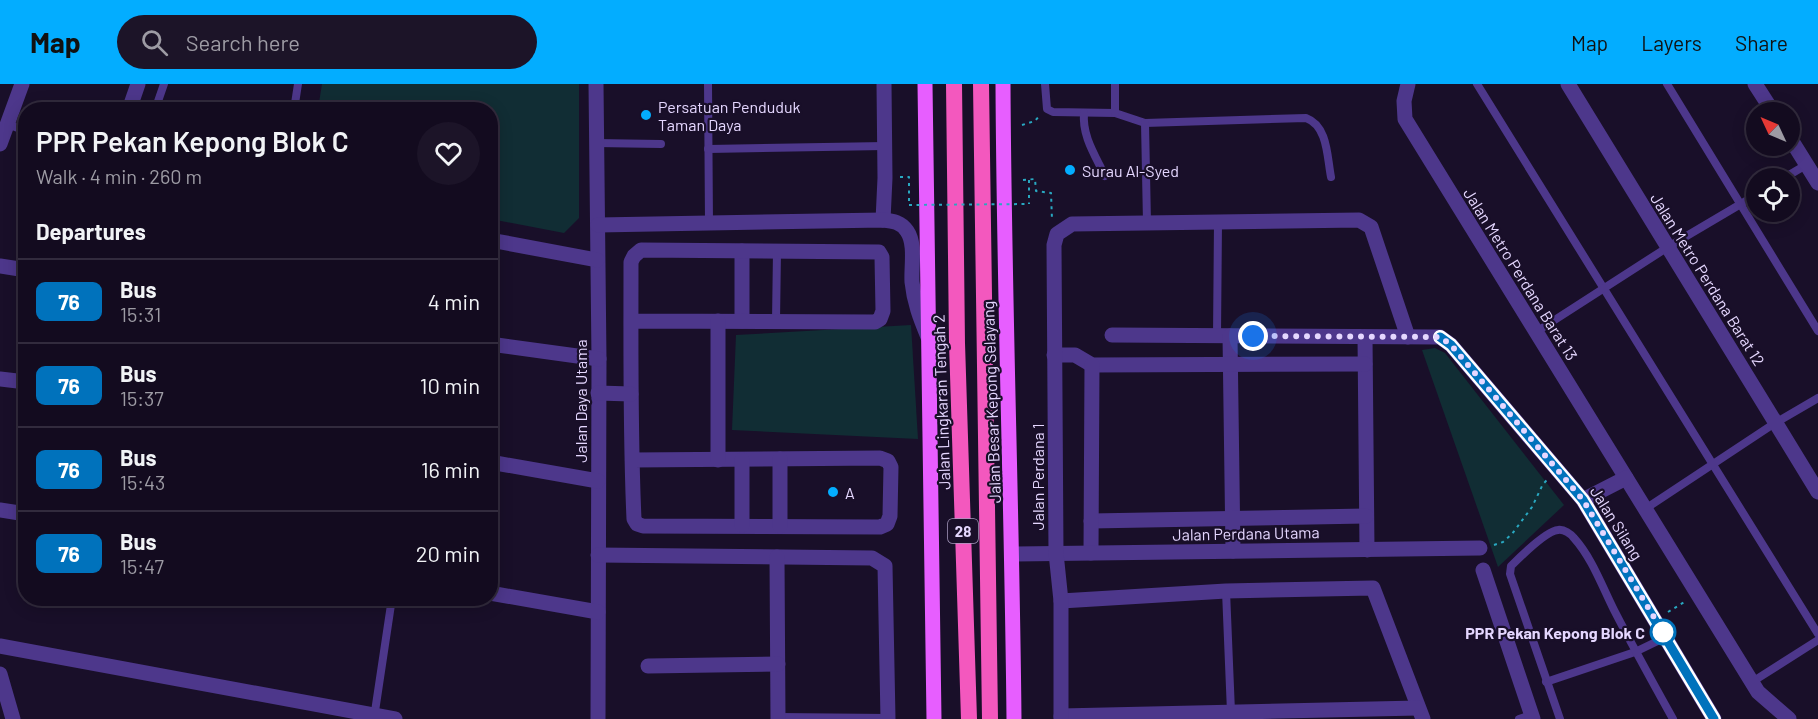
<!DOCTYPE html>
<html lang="en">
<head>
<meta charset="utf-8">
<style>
  :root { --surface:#130b1f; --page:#1c1428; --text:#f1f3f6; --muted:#9d9ba4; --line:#322b3d; --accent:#03adff }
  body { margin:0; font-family:Barlow,sans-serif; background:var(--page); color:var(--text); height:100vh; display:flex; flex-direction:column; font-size:22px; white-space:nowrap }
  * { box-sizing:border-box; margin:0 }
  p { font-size:20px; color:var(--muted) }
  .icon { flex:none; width:33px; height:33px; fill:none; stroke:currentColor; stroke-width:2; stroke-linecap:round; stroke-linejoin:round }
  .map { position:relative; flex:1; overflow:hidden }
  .sheet { position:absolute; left:18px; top:18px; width:480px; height:504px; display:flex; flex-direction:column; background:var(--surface); border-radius:24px; box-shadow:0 3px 15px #0003,0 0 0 2px var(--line) }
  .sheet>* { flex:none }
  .badge { padding:0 12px; border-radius:9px; font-size:21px; line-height:39px }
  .needle { width:39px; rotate:314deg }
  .fabs { position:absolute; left:1746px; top:18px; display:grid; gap:12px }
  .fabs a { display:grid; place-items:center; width:54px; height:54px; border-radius:50%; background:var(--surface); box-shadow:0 3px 15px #0003,0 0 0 2px var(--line); font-size:30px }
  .you { position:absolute; width:30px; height:30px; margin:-15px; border:4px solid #fff; border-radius:50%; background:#1a73e8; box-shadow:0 0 0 9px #1a73e833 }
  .map>.badge { position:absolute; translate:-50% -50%; box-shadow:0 0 0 3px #fff }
  h2 { padding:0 18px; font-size:22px; line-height:54px }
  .round { display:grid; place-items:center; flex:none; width:63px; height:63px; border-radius:32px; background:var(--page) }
  .overview { display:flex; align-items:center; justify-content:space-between; height:102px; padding:0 18px }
  h1 { font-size:28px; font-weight:600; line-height:45px }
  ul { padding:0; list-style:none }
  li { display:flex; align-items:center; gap:18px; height:84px; padding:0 18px; border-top:2px solid var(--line) }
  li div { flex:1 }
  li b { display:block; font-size:22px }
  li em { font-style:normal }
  li .badge { min-width:66px; font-weight:700; text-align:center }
  header { display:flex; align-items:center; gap:36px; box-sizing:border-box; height:84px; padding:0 30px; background:var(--accent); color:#111 }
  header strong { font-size:28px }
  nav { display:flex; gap:33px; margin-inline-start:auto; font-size:21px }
  .search { width:420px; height:54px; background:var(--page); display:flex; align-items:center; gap:15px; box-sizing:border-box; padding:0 21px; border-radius:33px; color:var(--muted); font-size:22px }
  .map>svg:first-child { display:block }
  .green { fill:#112d34 }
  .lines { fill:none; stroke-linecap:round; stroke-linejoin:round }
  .path { stroke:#29a8c1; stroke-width:2; stroke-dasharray:3 4.5; stroke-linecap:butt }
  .service { stroke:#4d378b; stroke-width:8 }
  .minor { stroke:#4d378b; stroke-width:15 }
  .primary { stroke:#e75eff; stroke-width:15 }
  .trunk { stroke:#f358be; stroke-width:16 }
  .path-bridge { stroke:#29a8c1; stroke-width:2; stroke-dasharray:3 4.5; stroke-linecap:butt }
  .line-casing { stroke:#fff; stroke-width:14 }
  .line { stroke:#0072bc; stroke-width:9 }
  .walk { stroke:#e5d7ff; stroke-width:6; stroke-dasharray:0 10.8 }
  .poi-dot { fill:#03adff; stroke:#190f29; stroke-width:2 }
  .stop-dot { fill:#fff; stroke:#0072bc; stroke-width:3 }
  .labels { text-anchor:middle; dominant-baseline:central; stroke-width:4.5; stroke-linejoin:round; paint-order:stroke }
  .shield { fill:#190f29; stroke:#a89bbf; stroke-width:1.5 }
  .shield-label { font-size:15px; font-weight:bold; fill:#e5d7ff }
  .poi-label { font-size:16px; fill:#e5d7ff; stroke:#190f29; text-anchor:start }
  .street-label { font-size:16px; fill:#e5d7ff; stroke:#190f29 }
  .stop-label { font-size:16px; font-weight:bold; fill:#e5d7ff; stroke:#190f29; text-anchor:end }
</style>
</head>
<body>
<header>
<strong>Map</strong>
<div class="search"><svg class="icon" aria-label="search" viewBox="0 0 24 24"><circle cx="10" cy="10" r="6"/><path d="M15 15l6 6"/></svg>Search here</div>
<nav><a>Map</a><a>Layers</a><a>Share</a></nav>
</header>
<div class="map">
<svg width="1818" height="635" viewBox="0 0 1818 635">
  <rect width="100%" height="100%" fill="#190f29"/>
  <!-- green -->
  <g class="green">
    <polygon points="322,0 579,0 579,134 564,149 491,135 490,26 318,25"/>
    <polygon points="911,241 918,355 732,346 736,251"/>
    <polygon points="1435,264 1445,269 1564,421 1498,483 1422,266"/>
  </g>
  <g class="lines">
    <!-- path -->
    <g class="path">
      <polyline points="1022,41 1035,37 1040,31"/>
      <polyline points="900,93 909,93 909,121"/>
      <polyline points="1023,96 1035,95 1036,107 1051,109 1052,136"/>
      <polyline points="1029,96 1029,120"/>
      <polyline points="1494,461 1503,458 1512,450 1532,423 1543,400 1548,395"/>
      <polyline points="1668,528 1686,517"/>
    </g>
    <!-- service -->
    <g class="service">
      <polyline points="708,0 709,139"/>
      <path d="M1045,0L1047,25L1053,28L1115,29L1145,39L1306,34C1328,42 1327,73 1331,93"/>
      <polyline points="1477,0 1818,550"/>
      <polyline points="1667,0 1818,247"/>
      <polyline points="155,26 164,0"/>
      <polyline points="294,26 298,0"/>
      <path d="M1084,29C1082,52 1095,71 1105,92"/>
      <polyline points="1115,29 1115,0"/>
      <polyline points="1145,39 1147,139"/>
      <polyline points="7,40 26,47"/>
      <polyline points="596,59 661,60"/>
      <polyline points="708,65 885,62"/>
      <polyline points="1784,94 1806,81"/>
      <polyline points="776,237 777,167"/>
      <polyline points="1536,248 1668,163 1756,111"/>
      <polyline points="1217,252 1218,138"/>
      <polyline points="1645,425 1775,339 1818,314"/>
      <polyline points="1226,507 1231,628"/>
      <polyline points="1546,598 1635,568 1666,553"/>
      <polyline points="1752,598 1818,556"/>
      <polyline points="778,633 888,634"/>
      <polyline points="374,634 392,514"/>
      <polyline points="1519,635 1531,631"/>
      <path d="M1560,635L1510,490L1511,482C1520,473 1546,447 1558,446C1564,445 1571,450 1574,454C1592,474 1602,502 1614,526C1633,563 1653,599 1673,635"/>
    </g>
    <!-- minor -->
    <g class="minor">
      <polyline points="596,0 599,275 598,635"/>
      <polyline points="1408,0 1404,17 1405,35 1758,608 1789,635"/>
      <polyline points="1568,0 1818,408"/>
      <polyline points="1755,0 1773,28"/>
      <polyline points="129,26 138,0"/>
      <polyline points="1790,54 1818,99"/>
      <polyline points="0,60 22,0"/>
      <polyline points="883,136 885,94 884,0"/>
      <path d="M598,141L883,136C893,137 901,138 907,147C916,160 911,183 912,198C914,218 920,234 928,253"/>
      <polyline points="490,156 597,176"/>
      <polyline points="742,167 742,237"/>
      <polyline points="0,182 26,186"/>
      <path d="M631,237L875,238L880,235L883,227L882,173L879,168L641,166L634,172L631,178C631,264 630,349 634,435L637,440L643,442L880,443L887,440L890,432L891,383L888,377L880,374L632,376"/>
      <polyline points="718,237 718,376"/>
      <polyline points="1112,251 1440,253 1451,261 1583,416 1714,635"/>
      <polyline points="1230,252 1233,467"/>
      <polyline points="1365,253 1367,466"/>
      <polyline points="490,260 599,275"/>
      <polyline points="1054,271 1075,271 1092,281 1365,280"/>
      <polyline points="0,295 26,298"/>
      <polyline points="598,309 631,310"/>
      <polyline points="780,375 780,442"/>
      <polyline points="490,378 598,397"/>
      <polyline points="1583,416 1626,394"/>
      <polyline points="0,426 26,430"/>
      <polyline points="1091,437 1366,432"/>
      <polyline points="742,441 742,376"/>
      <polyline points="1091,469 1092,281"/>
      <polyline points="1013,470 1480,464"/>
      <polyline points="598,471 872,474 885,482 888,635"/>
      <polyline points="777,473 778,635"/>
      <polyline points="1483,486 1533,635"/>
      <polyline points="490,509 598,528"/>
      <polyline points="1061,517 1226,507 1373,504 1423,635"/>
      <polyline points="0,562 395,635"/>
      <polyline points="648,582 778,580"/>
      <polyline points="0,590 13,635"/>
      <polyline points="1061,632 1418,624"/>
      <polyline points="1061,635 1061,517 1056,469 1054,161 1057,150 1072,140 1359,136 1371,143 1408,253"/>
    </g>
    <!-- primary -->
    <g class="primary">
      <polyline points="925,0 934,635"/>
      <path d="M1003,0C1004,212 1012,423 1014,635"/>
    </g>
    <!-- trunk -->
    <g class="trunk">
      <polyline points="954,0 957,259 969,635"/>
      <polyline points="981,0 990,635"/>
    </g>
    <!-- path-bridge -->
    <polyline class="path-bridge" points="909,121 1029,120"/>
  </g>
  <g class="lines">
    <!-- line casing -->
    <g class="line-casing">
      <polyline id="line" points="1440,253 1451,261 1583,416 1714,635"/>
    </g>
    <!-- line -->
    <use href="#line" class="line"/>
    <!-- walk -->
    <polyline class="walk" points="1253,252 1440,253 1451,261 1583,416 1663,548"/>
  </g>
  <!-- markers -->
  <g class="poi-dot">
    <circle cx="646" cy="31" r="6"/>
    <circle cx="1070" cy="86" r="6"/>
    <circle cx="833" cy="408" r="6"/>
  </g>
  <circle class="stop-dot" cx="1663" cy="548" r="12"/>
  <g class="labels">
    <!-- shield labels -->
    <rect class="shield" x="948" y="435" width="30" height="24" rx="4.5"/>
    <g class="shield-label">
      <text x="963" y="447">28</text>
    </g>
    <!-- poi labels -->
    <g class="poi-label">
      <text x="658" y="22">Persatuan Penduduk<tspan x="658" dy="18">Taman Daya</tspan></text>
      <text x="1082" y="86">Surau Al-Syed</text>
      <text x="845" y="408">A</text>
    </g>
    <!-- street labels -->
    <g class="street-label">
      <text transform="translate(1521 190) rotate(58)">Jalan Metro Perdana Barat 13</text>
      <text transform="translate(1708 195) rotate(58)">Jalan Metro Perdana Barat 12</text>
      <text transform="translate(580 317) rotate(-90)">Jalan Daya Utama</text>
      <text transform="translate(941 318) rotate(-92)">Jalan Lingkaran Tengah 2</text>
      <text transform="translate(991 318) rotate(-92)">Jalan Besar Kepong Selayang</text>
      <text transform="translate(1037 393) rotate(-90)">Jalan Perdana 1</text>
      <text transform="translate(1617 439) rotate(58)">Jalan Silang</text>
      <text transform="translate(1246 449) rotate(-1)">Jalan Perdana Utama</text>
    </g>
    <!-- stop labels -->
    <g class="stop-label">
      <text x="1645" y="548">PPR Pekan Kepong Blok C</text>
    </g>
  </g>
</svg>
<div class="fabs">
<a><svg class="needle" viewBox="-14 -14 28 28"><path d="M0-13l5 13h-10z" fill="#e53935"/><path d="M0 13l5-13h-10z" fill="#9d9ba4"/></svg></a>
<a><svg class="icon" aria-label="locate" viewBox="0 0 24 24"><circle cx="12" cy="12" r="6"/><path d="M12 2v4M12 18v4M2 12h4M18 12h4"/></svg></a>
</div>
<div class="you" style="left:1253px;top:252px"></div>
<section class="sheet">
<div class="overview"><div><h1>PPR Pekan Kepong Blok C</h1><p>Walk · 4 min · 260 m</p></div><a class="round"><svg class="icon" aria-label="heart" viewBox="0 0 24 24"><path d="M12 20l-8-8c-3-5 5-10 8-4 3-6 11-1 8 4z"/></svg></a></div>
<h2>Departures</h2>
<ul>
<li><span class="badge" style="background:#0072bc;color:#fff">76</span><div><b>Bus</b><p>15:31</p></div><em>4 min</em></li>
<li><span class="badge" style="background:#0072bc;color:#fff">76</span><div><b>Bus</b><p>15:37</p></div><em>10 min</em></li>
<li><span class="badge" style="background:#0072bc;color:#fff">76</span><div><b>Bus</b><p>15:43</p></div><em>16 min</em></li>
<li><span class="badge" style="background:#0072bc;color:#fff">76</span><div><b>Bus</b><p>15:47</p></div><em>20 min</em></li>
</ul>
</section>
</div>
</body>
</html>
